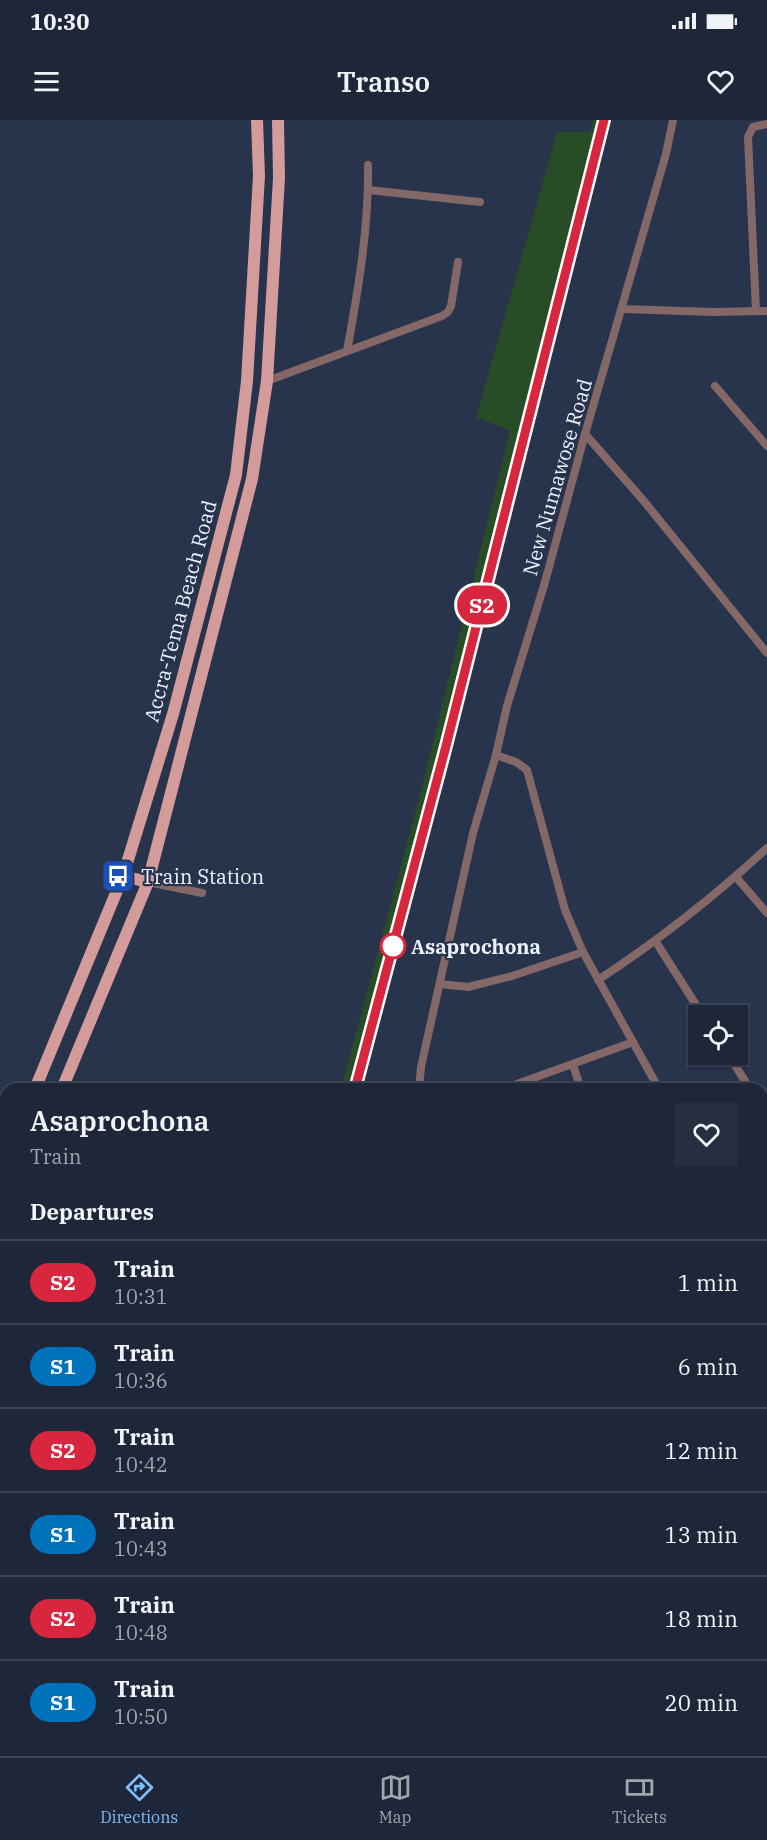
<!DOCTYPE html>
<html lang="en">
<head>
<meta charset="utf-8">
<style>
  :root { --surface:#1e2639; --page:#262e41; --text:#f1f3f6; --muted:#a1a5ae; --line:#3c4353; --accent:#7fbdfa }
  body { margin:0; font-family:"IBM Plex Serif",serif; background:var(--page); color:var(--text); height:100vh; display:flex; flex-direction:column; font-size:22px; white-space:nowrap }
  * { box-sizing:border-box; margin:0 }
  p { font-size:20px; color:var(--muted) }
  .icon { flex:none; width:33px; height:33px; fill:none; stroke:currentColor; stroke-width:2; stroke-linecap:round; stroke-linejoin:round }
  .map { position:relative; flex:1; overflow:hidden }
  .panel { position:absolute; left:0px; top:963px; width:768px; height:674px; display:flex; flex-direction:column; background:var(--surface); border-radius:18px 18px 0 0; box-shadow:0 2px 4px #0004,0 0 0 2px var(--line) }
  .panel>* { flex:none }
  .badge { padding:0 12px; border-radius:20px; font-size:21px; line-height:39px }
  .tools { position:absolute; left:688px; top:885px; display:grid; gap:12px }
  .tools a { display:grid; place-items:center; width:60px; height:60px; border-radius:0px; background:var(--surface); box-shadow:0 2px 4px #0004,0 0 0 2px var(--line); font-size:30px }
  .map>.badge { position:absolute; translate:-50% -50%; box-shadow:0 0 0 3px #fff }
  h2 { padding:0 30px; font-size:22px; line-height:54px }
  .round { display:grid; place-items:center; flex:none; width:63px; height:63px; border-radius:0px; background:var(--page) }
  .headline { display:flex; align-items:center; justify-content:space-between; height:102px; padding:0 30px }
  h1 { font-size:28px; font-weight:600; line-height:45px }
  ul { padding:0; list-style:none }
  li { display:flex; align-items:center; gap:18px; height:84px; padding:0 30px; border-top:2px solid var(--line) }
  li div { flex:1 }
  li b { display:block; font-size:22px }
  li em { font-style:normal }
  li .badge { min-width:66px; font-weight:700; text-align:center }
  .status { display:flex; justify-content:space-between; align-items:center; height:42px; padding:0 30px; background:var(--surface); direction:ltr }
  .status svg { height:16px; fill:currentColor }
  header { display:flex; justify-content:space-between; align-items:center; height:78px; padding:0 30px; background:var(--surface); font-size:27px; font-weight:600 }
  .menu { display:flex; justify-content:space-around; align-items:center; height:84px; border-top:2px solid var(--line); background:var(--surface); font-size:16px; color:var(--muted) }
  .menu a { display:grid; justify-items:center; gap:3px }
  .menu .selected { color:var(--accent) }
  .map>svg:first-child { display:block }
  .green { fill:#284c26 }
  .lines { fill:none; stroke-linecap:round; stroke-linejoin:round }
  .street { stroke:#846868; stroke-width:8 }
  .secondary { stroke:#b18585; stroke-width:10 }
  .primary { stroke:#d39c9b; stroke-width:12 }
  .rail-casing { stroke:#9ba3b5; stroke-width:5 }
  .rail { stroke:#28334c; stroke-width:3; stroke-dasharray:9; stroke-linecap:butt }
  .line-casing { stroke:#fff; stroke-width:14 }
  .line { stroke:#d7263d; stroke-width:9 }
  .stop-dot { fill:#fff; stroke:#d7263d; stroke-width:3 }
  .labels { text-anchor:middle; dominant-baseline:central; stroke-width:4.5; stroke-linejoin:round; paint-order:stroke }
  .street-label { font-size:20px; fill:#ebf2ff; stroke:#28334c }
  .poi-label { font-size:20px; fill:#ebf2ff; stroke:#28334c; text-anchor:start }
  .stop-label { font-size:20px; font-weight:bold; fill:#ebf2ff; stroke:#28334c; text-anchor:start }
</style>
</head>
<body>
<div class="status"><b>10:30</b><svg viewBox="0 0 49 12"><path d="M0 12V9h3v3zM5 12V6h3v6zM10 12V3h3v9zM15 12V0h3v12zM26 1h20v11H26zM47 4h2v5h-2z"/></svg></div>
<header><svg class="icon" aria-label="menu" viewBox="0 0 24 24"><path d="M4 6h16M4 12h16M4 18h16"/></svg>Transo<svg class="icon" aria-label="heart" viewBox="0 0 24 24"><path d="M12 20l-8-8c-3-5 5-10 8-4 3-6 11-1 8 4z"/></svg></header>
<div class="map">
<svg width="767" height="1636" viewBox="0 0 767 1636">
  <rect width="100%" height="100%" fill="#28334c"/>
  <!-- green -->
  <polygon class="green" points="593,0 607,0 534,270 495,423 458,582 357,969 341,969 418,682 510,311 476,297 557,12 590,12"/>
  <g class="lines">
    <!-- street -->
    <g class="street">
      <polyline points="368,70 480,82"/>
      <polyline points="622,189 713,192 767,191"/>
      <polyline points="756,191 748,17 753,7 767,4"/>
      <path d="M347,231C358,171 369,107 368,45"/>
      <polyline points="267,261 442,196 448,192 451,186 458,142"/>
      <polyline points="715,266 767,326"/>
      <polyline points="585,314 643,380 767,533"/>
      <polyline points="496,635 516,642 527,650 565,790 583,832 659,969"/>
      <polyline points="736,757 767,793"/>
      <polyline points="148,762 202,773"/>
      <polyline points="656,822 703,896"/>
      <path d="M598,860C659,820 714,777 767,728"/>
      <polyline points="440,864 468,867 512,856 583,832"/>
      <polyline points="728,934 750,969"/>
      <polyline points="573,945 581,969"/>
      <polyline points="419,969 421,947 473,713 496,635 507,586 545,462 585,314 666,34 673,0"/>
      <polyline points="503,969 633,922"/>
      <polyline points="762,991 767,1000"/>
      <polyline points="762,1163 767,1173"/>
      <polyline points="762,1543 767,1557"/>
      <polyline points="762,1629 767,1627"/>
      <polyline points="473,1630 475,1636"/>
      <polyline points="685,1630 688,1636"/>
      <polyline points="313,1635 383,1635 407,1630"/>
      <polyline points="738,1636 756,1630"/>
    </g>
    <!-- secondary -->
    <g class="secondary">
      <polyline points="762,1330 767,1328"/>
      <polyline points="592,1630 593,1636"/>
    </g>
    <!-- primary -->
    <g class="primary">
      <polyline points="123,756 148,762"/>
      <polyline points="35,969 123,756 173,594 236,355 247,261 259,56 257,0"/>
      <polyline points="62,969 148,762 252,359 267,261 279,58 278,0"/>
      <polyline points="0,1053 6,1039"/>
      <polyline points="0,1126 6,1107"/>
    </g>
    <!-- rail casing -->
    <g class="rail-casing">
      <g id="rail">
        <polyline points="355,969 446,626 604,0"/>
        <polyline points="228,1636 229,1630"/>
      </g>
    </g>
    <!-- rail -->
    <use href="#rail" class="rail"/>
  </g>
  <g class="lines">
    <!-- line casing -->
    <g class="line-casing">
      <polyline id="line" points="355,969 446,626 604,0"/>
    </g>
    <!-- line -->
    <use href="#line" class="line"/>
  </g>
  <!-- icons -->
  <defs>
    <g id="bus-square" transform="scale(1.725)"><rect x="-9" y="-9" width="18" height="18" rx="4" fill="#1a4fb4" stroke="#28334c"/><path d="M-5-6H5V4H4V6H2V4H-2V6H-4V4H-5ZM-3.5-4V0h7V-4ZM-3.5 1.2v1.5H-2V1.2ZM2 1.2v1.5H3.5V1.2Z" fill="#fff"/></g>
  </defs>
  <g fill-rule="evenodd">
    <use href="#bus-square" x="118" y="756"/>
  </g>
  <!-- markers -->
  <circle class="stop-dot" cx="393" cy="826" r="12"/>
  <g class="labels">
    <!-- street labels -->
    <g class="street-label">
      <text transform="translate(557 357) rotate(-74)">New Numawose Road</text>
      <text transform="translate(180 491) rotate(-75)">Accra-Tema Beach Road</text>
    </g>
    <!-- poi labels -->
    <g class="poi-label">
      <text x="141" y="756">Train Station</text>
    </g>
    <!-- stop labels -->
    <g class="stop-label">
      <text x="411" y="826">Asaprochona</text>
    </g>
  </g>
</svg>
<div class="tools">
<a><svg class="icon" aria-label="locate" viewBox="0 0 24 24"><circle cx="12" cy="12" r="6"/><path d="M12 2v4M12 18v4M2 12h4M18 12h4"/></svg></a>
</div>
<b class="badge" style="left:482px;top:485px;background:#d7263d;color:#fff">S2</b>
<section class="panel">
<div class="headline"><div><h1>Asaprochona</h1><p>Train</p></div><a class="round"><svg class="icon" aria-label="heart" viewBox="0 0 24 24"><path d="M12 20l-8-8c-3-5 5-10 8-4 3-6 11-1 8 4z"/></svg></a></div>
<h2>Departures</h2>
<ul>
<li><span class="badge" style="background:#d7263d;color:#fff">S2</span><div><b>Train</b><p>10:31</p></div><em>1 min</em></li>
<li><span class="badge" style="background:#0072bc;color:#fff">S1</span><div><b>Train</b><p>10:36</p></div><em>6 min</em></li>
<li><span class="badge" style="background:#d7263d;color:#fff">S2</span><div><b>Train</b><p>10:42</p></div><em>12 min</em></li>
<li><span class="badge" style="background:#0072bc;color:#fff">S1</span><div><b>Train</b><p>10:43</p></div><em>13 min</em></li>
<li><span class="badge" style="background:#d7263d;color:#fff">S2</span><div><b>Train</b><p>10:48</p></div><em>18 min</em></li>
<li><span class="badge" style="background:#0072bc;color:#fff">S1</span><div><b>Train</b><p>10:50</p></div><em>20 min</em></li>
</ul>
</section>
</div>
<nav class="menu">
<a class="selected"><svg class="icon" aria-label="directions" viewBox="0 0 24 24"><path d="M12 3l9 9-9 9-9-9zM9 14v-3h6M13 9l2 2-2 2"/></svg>Directions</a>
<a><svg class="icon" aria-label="map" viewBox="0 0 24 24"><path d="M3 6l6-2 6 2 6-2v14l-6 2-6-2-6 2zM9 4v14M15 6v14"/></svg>Map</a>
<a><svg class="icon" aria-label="tickets" viewBox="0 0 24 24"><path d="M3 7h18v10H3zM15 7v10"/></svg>Tickets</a>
</nav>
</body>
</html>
